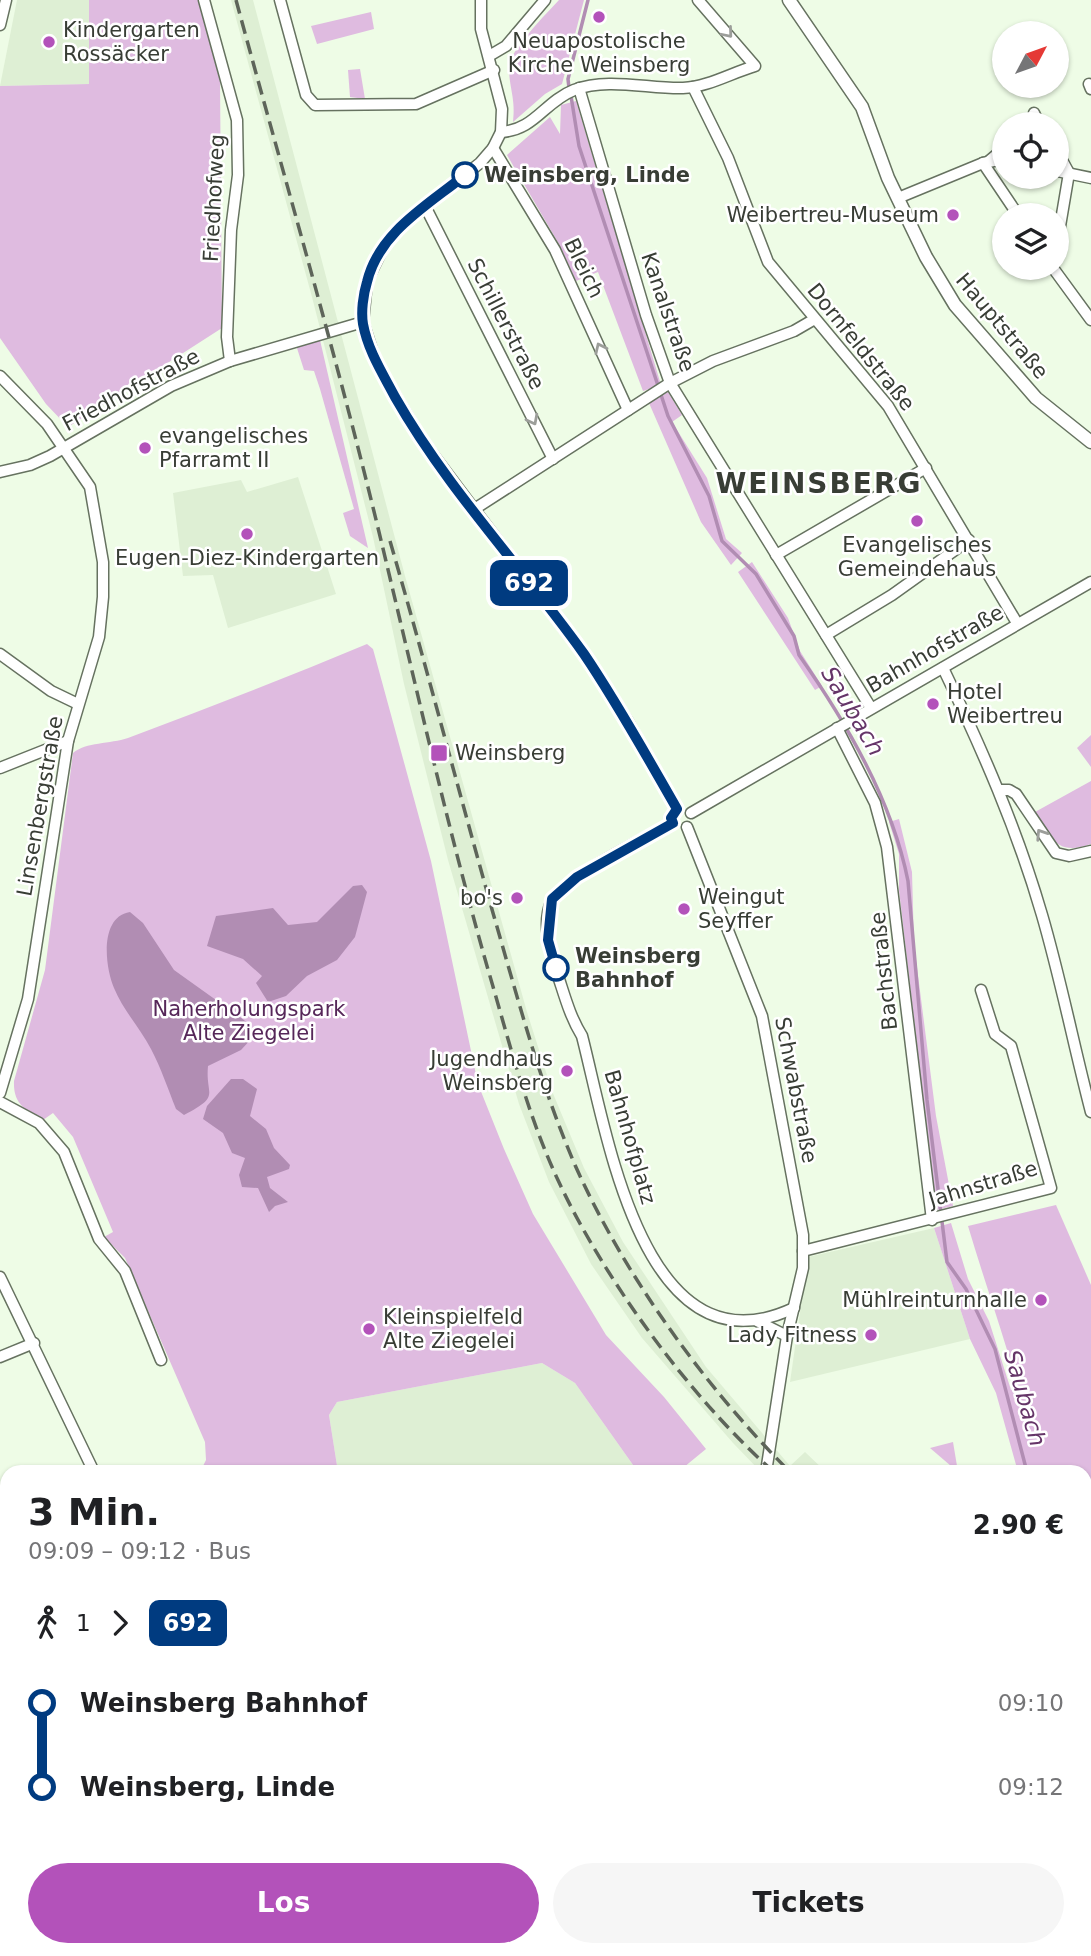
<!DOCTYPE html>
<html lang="de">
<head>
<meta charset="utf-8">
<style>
  :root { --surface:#fff; --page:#f6f6f6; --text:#202124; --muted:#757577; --accent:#b352ba }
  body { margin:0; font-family:"DejaVu Sans",sans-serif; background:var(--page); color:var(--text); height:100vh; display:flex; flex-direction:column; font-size:26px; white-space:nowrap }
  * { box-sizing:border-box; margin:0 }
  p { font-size:23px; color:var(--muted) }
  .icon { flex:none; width:38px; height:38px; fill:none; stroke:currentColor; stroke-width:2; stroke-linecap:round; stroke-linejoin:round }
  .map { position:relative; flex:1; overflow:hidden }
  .details { position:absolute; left:0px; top:1465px; width:1092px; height:492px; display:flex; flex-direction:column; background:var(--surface); border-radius:21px 21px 0 0; box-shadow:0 2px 5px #0004 }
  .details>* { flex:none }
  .badge { padding:0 14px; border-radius:10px; font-size:24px; line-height:46px }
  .needle { width:46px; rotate:49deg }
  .controls { position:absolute; left:992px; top:21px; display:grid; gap:14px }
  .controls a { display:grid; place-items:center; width:77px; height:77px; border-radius:50%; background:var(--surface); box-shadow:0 2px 5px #0004; font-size:35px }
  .map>.badge { position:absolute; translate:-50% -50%; box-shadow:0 0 0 4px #fff }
  .legs { display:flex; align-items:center; gap:10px; height:77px; padding:0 28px; font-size:23px }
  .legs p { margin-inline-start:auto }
  .headline { display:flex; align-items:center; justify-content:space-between; height:119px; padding:0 28px }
  h1 { font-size:38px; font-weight:800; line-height:52px }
  .action { display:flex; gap:14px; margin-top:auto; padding:14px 28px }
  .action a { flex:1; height:80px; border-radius:42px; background:var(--accent); color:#fff; font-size:28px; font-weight:800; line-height:80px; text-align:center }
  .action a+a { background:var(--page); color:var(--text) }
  ul { padding:0 28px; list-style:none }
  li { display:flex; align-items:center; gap:24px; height:84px; font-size:26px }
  li i { display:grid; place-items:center; width:10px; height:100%; margin:0 9px; background:currentColor }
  li i::after { content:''; width:18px; height:18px; margin:-9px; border:5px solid; border-radius:50%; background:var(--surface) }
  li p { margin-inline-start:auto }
  li:first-child i { background:linear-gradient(#0000 50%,currentColor 0) }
  li:last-child i { background:linear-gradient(currentColor 50%,#0000 0) }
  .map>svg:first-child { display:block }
  .built { fill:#deefd4 }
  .green { fill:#dfbbe0 }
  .water { fill:#b18db3 }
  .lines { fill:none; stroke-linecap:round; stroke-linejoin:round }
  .stream { stroke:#b18db3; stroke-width:3.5 }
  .minor-casing { stroke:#667260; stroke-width:13 }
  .tertiary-casing { stroke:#667260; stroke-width:15 }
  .minor { stroke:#fff; stroke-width:10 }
  .tertiary { stroke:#fff; stroke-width:12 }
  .rail { stroke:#5d6459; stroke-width:3.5; stroke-dasharray:14 7; stroke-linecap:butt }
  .oneway { stroke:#9c9e9a }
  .line-1-casing { stroke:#fff; stroke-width:16 }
  .line-1 { stroke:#003b80; stroke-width:10 }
  .poi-dot { fill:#b352ba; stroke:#fff; stroke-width:2.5 }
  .stop-1-dot { fill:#fff; stroke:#003b80; stroke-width:3.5 }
  .labels { text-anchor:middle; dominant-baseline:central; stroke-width:5; stroke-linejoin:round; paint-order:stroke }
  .poi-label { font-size:21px; fill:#383d35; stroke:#fff; text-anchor:start }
  .stop-label { font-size:21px; font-weight:bold; fill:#383d35; stroke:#fff; text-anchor:start }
  .street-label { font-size:21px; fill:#383d35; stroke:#fff }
  .park-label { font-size:21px; fill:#562759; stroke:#fff }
  .water-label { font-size:23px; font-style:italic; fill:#653568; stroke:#fff }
  .district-label { font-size:28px; font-weight:bold; letter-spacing:2px; fill:#383d35; stroke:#fff }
</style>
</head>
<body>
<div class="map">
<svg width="1091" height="1956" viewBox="0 0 1091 1956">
  <rect width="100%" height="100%" fill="#eefce6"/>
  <!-- built -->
  <g class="built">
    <polygon points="17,0 89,0 89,84 0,86"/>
    <polygon points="231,0 253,0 405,576 527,1012 552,1091 584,1168 623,1242 706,1367 790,1466 805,1452 826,1472 761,1472 733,1443 642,1338 591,1264 549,1182 519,1104 448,860 404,684 373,537 312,297"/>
    <polygon points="298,477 336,594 228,628 213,575 183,576 173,493 241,480 247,492"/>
    <polygon points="934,1228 970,1339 790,1382 808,1257"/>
    <polygon points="542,1363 575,1383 638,1472 338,1472 329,1415 337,1402"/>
  </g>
  <!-- green -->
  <g class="green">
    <polygon points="89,0 199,0 220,81 222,328 68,427 46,404 0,338 0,86 89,84"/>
    <path d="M559,0H584L562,84L545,94L513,122C516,99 509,88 509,67C509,51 547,13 559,0Z"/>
    <polygon points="371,12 374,29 317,44 311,26"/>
    <polygon points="360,69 365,99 350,97 348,70"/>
    <polygon points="576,101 661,385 643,391 598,272 576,281 560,246 507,155 550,117 560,134 561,105"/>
    <polygon points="320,340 368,548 350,536 343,513 354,509 320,389 314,371 304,370 296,345"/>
    <polygon points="668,392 682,415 672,422 707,478 726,539 742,553 731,565 701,522 649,403"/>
    <polygon points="752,562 788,618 800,651 822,686 815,690 738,572"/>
    <path d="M367,644L373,649L431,861L478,1084L504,1149L533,1214L606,1335L664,1397L706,1449L678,1472H638L575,1383L542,1363L337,1402L329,1415L338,1472H200L206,1460L205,1442L125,1258L104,1237L113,1232L73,1137L53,1113L43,1120C25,1110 13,1104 14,1081L45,970L73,753C86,742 110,744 128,738C208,708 288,677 367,644Z"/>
    <polygon points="1091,735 1091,767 1077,748"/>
    <path d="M1091,781V844C1057,856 1051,839 1035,812Z"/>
    <polygon points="899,819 912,872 914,944 936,1116 953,1206 936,1210 899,890 899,854 889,822"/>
    <path d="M1056,1205L1091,1285V1718L1085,1713V1472H1018L996,1393L970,1339L934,1228L951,1223L968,1279L989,1321L1011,1390L1018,1387C1003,1333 984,1280 968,1226Z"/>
    <polygon points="953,1442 958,1472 930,1448"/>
    <path d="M1091,1830V1921C1087,1894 1076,1854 1091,1830Z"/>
  </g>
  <!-- water -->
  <g class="water">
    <polygon points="362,885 367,892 355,937 337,960 307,976 286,996 268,1002 256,983 262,976 243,959 207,946 216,916 273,908 288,925 317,922 353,886"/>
    <path d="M130,912L143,923L174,970L244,1020L253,1030V1037L241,1050L208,1066C205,1096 222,1095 184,1115L176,1109C168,1089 161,1068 151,1049C140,1028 123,1010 114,988C105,967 99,917 130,912Z"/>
    <polygon points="231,1079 243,1079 257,1089 250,1116 266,1129 274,1148 290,1165 289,1169 267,1177 270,1188 288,1202 275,1206 269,1212 258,1188 242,1187 239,1175 245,1158 232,1153 223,1133 203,1119 207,1106"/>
  </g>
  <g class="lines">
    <!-- stream -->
    <g class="stream">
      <polyline points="569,88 568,79 588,0"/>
      <path d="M571,96L579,146L668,416L709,496L722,541L756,574L794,636L799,655C846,722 892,800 908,881L927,1100L947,1262L966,1289L995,1349L1027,1472"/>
      <polyline points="1085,1633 1091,1638"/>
    </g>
    <!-- minor casing -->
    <g class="minor-casing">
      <g id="minor">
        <polyline points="204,0 237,120 238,175 231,230 227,337 230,361"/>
        <polyline points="280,0 306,95 315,105 416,104 494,70"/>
        <polyline points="481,0 481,29 502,109 501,132 493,148 480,163 407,221 385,244 367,281 363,322 377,365 422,440 584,655 627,720 677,809"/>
        <polyline points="0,25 6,0"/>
        <polyline points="489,56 506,46 545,0"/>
        <polyline points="1089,84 1091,89"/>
        <polyline points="693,87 728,158 768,262 888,406 1017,623"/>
        <polyline points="579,88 646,315 670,383 871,708"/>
        <polyline points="1034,113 1039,124"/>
        <path d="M501,132C535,130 544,102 574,90C608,77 648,89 683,88C708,87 731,73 755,66L698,0"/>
        <polyline points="493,148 555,250 628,410"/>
        <polyline points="1057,151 1069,173"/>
        <polyline points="989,161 1002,150"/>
        <polyline points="983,163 1018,215"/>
        <polyline points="1057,171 1091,178"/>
        <polyline points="898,198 983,163 1004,159"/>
        <polyline points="425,206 553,459"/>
        <polyline points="1057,244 1069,173"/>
        <polyline points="1053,268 1091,320"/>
        <polyline points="0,376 47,424 90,487 103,562 103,597 99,637 68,741 28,999 0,1093"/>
        <polyline points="0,472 30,465 50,456 171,386 230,361 363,322"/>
        <polyline points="473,510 670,383 713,361 794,331 813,320"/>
        <polyline points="776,555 926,468"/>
        <polyline points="826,635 892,595 969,540"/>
        <polyline points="0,654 51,691 78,704"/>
        <path d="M943,668C982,749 1017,829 1042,915C1061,980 1074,1047 1091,1112"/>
        <polyline points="837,728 875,803 887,847 932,1220"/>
        <polyline points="0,768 68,741"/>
        <polyline points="999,790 1009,790 1016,794 1056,853 1069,856 1091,851"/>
        <polyline points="691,813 1091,582"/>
        <path d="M673,823C648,837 561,879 551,902C542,924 550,949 556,970C564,993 569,1015 582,1036C607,1132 643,1379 794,1308"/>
        <polyline points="687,827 762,1016 803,1235 803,1268 787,1336 766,1472"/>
        <polyline points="0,1102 39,1123 64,1152 99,1239 125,1271 161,1360"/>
        <polyline points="803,1251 1051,1188 1011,1046 995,1034 981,990"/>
        <polyline points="0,1277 94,1472"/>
        <polyline points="757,1321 787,1336"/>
        <polyline points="0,1357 34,1343"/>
        <polyline points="0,1921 7,1929"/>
        <polyline points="26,1950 31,1956"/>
        <polyline points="313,1950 324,1956"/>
        <polyline points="368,1950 369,1956"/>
        <polyline points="449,1950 451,1956"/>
        <polyline points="842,1950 843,1956"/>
        <polyline points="992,1950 992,1956"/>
        <polyline points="275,1956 276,1950"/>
        <polyline points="412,1956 438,1950"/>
        <polyline points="673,1956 673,1950"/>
      </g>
    </g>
    <!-- tertiary casing -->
    <g class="tertiary-casing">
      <polyline id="tertiary" points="789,0 862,107 888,178 926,257 955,305 1036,398 1091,442"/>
    </g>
    <!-- minor -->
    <use href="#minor" class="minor"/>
    <!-- tertiary -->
    <use href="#tertiary" class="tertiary"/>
    <!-- rail -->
    <g class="rail">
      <path d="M236,0C284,177 336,354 379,532C414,677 446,822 487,966C508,1037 526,1111 557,1178C603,1278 691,1399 774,1472"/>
      <path d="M390,541C426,665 458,789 493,913C518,999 540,1084 575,1165C624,1275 705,1387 790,1472"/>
      <polyline points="1085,1721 1091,1725"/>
    </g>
  </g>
  <!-- one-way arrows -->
  <defs><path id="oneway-chevron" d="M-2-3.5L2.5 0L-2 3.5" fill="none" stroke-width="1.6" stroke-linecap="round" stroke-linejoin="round" transform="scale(1.75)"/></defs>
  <g class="oneway">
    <use href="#oneway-chevron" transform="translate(728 33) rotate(50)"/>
    <use href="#oneway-chevron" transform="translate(600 348) rotate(-115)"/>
    <use href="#oneway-chevron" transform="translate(533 420) rotate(63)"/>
    <use href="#oneway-chevron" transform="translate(1041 834) rotate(-123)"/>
  </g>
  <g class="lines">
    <!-- line-1 casing -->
    <g class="line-1-casing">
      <path id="line-1" d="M465,175C428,205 379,232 367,282C363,295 361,312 363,324C368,351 383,374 395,397C448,490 522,567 584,654C618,704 647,757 677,809L671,818L673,823L577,877L552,899L548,940L556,968"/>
    </g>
    <!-- line-1 -->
    <use href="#line-1" class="line-1"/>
  </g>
  <!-- markers -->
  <g class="poi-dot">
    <circle cx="599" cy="17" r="7"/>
    <circle cx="49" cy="42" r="7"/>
    <circle cx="953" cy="215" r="7"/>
    <circle cx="145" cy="448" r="7"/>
    <circle cx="917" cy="521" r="7"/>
    <circle cx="247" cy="534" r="7"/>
    <circle cx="933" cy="704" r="7"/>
    <rect x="430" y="744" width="18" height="18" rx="3.5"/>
    <circle cx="517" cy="898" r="7"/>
    <circle cx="684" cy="909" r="7"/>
    <circle cx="567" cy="1071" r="7"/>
    <circle cx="1041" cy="1300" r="7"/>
    <circle cx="369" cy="1329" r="7"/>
    <circle cx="871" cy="1335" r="7"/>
  </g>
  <g class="stop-1-dot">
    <circle cx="465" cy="175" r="12"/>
    <circle cx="556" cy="968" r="12"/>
  </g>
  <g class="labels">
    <!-- poi labels -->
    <g class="poi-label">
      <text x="63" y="30">Kindergarten<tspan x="63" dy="24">Rossäcker</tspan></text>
      <text x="599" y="41" text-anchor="middle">Neuapostolische<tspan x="599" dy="24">Kirche Weinsberg</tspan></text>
      <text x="939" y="215" text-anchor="end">Weibertreu-Museum</text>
      <text x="159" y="436">evangelisches<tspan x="159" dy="24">Pfarramt II</tspan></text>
      <text x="917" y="545" text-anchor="middle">Evangelisches<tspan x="917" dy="24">Gemeindehaus</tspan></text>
      <text x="247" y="558" text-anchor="middle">Eugen-Diez-Kindergarten</text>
      <text x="947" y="692">Hotel<tspan x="947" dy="24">Weibertreu</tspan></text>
      <text x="455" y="753">Weinsberg</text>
      <text x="698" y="897">Weingut<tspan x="698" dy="24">Seyffer</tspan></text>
      <text x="503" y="898" text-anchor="end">bo's</text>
      <text x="553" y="1059" text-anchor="end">Jugendhaus<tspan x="553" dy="24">Weinsberg</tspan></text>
      <text x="1027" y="1300" text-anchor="end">Mühlreinturnhalle</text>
      <text x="383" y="1317">Kleinspielfeld<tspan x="383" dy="24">Alte Ziegelei</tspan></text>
      <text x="857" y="1335" text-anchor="end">Lady Fitness</text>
    </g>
    <!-- stop labels -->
    <g class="stop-label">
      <text x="484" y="175">Weinsberg, Linde</text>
      <text x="575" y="956">Weinsberg<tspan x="575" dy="24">Bahnhof</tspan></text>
    </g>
    <!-- street labels -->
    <g class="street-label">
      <text transform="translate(214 198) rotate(-87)">Friedhofweg</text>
      <text transform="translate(584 268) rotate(64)">Bleich</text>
      <text transform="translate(668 312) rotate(71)">Kanalstraße</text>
      <text transform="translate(506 324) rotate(63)">Schillerstraße</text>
      <text transform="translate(1002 326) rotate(50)">Hauptstraße</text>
      <text transform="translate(861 347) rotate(51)">Dornfeldstraße</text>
      <text transform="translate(131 390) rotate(-28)">Friedhofstraße</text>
      <text transform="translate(935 649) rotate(-30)">Bahnhofstraße</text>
      <text transform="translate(40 806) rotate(-80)">Linsenbergstraße</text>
      <text transform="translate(884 971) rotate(-96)">Bachstraße</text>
      <text transform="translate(796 1090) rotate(79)">Schwabstraße</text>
      <text transform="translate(630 1137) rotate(74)">Bahnhofplatz</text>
      <text transform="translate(983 1184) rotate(-17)">Jahnstraße</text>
    </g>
    <!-- park labels -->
    <g class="park-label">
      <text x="249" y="1009">Naherholungspark<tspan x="249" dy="24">Alte Ziegelei</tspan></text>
    </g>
    <!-- water labels -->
    <g class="water-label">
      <text transform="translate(853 711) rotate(59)">Saubach</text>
      <text transform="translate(1025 1398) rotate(74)">Saubach</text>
    </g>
    <!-- district labels -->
    <g class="district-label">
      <text x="819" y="483">WEINSBERG</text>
    </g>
  </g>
</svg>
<div class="controls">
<a><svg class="needle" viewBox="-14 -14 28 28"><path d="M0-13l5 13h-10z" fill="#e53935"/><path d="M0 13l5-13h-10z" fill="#757577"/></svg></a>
<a><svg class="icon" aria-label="locate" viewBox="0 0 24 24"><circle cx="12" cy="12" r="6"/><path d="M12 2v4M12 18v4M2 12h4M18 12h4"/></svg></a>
<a><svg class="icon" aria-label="layers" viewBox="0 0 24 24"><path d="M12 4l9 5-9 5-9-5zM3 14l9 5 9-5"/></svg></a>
</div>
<b class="badge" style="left:529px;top:583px;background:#003b80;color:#fff">692</b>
<section class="details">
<div class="headline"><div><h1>3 Min.</h1><p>09:09 – 09:12 · Bus</p></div><b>2.90 €</b></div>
<div class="legs"><svg class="icon" aria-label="walk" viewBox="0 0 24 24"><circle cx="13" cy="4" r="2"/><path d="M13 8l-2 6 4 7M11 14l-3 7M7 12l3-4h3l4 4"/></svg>1<svg class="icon" aria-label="forward" viewBox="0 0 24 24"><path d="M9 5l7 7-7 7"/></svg><b class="badge" style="background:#003b80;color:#fff">692</b></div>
<ul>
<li><i style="color:#003b80"></i><b>Weinsberg Bahnhof</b><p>09:10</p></li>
<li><i style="color:#003b80"></i><b>Weinsberg, Linde</b><p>09:12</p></li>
</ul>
<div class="action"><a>Los</a><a>Tickets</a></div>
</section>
</div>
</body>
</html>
